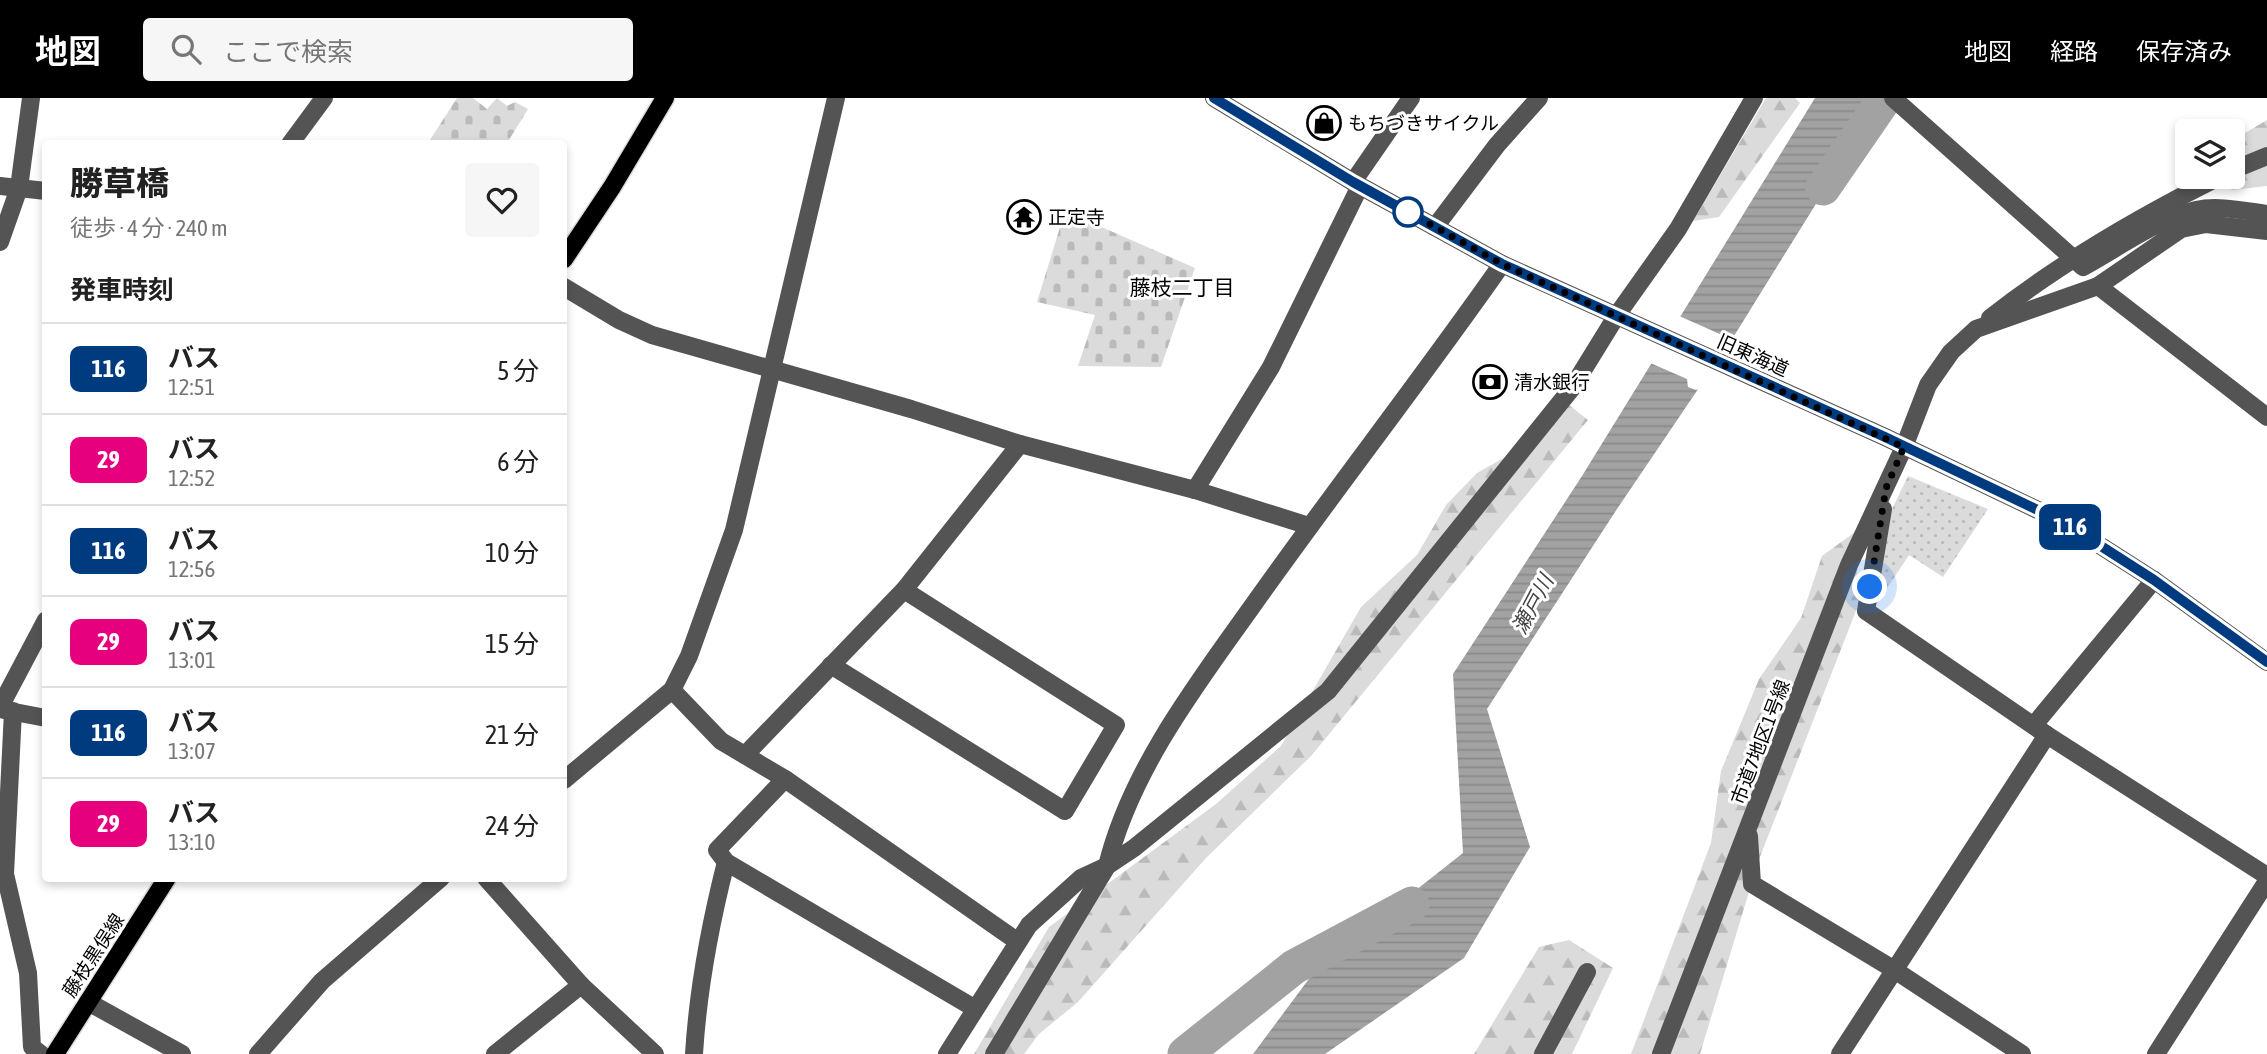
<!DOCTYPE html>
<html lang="ja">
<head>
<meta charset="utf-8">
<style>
  :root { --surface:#fff; --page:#f6f6f6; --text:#222; --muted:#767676; --line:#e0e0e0; --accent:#000 }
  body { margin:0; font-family:"Asap Condensed","Noto Sans JP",sans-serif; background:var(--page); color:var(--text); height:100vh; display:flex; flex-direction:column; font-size:26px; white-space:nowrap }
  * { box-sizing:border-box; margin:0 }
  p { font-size:23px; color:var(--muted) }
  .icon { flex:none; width:38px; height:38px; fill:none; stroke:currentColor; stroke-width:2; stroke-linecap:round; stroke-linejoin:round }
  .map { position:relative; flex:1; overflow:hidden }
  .panel { position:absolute; left:42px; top:42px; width:525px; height:742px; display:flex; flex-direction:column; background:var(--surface); border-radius:7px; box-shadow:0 4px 10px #0003 }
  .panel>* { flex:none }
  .badge { padding:0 14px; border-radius:10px; font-size:24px; line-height:46px }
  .controls { position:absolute; left:2175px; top:21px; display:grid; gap:14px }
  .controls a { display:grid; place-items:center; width:70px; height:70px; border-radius:7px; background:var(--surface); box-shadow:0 4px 10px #0003; font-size:35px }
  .you { position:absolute; width:35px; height:35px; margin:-18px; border:5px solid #fff; border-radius:50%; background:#1a73e8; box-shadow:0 0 0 10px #1a73e833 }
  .map>.badge { position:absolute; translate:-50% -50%; box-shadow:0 0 0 4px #fff }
  h2 { padding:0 28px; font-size:26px; line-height:63px }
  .round { display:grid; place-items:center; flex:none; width:74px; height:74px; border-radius:7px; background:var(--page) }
  .summary { display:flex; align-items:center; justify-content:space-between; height:119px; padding:0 28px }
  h1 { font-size:33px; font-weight:800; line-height:52px }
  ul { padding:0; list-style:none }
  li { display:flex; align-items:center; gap:21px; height:91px; padding:0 28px; border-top:2px solid var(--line) }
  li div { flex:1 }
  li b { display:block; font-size:26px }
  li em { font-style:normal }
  li .badge { min-width:77px; font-weight:700; text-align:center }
  header { display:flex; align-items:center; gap:42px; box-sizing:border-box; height:98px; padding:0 35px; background:var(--accent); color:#fff }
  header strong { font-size:33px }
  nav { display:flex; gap:38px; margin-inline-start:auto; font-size:24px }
  .search { width:490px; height:63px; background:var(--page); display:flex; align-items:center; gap:18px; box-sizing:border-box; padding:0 24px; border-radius:7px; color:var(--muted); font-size:26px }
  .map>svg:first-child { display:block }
  .forest { fill:url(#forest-firs) }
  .cemetery { fill:url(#cemetery-stones) }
  .park { fill:url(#park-dots) }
  .water { fill:url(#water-rules) }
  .pier { fill:#fff }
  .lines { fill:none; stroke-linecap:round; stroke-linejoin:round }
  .river { stroke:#a2a2a2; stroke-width:35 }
  .major-casing { stroke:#dbdbdb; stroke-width:21 }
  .minor { stroke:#545454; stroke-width:18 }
  .major { stroke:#000; stroke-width:18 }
  .line-casing { stroke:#fff; stroke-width:16 }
  .line { stroke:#003b80; stroke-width:10 }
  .walk { stroke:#000; stroke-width:7; stroke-dasharray:0 12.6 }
  .stop-dot { fill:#fff; stroke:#003b80; stroke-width:3.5 }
  .labels { text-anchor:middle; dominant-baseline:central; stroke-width:6; stroke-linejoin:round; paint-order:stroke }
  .poi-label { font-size:19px; fill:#000; stroke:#fff; text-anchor:start }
  .street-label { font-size:19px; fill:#000; stroke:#fff }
  .neighbourhood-label { font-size:21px; fill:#000; stroke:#fff }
  .water-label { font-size:21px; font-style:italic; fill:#434343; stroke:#fff }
</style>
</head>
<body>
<header>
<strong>地図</strong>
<div class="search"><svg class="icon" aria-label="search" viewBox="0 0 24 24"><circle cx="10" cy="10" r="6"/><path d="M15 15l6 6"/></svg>ここで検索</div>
<nav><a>地図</a><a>経路</a><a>保存済み</a></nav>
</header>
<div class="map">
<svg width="2267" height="956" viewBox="0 0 2267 956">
  <defs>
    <pattern id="forest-firs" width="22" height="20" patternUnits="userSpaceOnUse" patternTransform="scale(1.75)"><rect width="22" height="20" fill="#dbdbdb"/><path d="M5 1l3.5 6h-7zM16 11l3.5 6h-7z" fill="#bababa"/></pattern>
    <pattern id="cemetery-stones" width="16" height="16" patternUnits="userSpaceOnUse" patternTransform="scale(1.75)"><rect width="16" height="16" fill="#dbdbdb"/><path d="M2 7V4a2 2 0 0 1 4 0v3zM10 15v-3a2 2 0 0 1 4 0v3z" fill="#bababa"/></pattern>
    <pattern id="park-dots" width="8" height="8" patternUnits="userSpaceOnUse" patternTransform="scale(1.75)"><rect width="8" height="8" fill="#dbdbdb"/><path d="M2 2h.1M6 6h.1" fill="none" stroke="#bababa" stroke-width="1.8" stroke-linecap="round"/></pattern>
    <pattern id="water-rules" width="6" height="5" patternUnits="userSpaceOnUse" patternTransform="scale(1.75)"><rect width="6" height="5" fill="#a2a2a2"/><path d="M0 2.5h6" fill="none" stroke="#8a8a8a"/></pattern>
  </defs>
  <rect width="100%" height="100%" fill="#fff"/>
  <!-- forest -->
  <g class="forest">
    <polygon points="1766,0 1795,0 1800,5 1719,119 1693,123"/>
    <polygon points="2267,22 2267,88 2233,92 2192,79 2233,79 2233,42"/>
    <polygon points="1569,307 1588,322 1311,658 1206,760 1078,904 1039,936 1024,956 974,956 1049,829 1216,706 1281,648 1361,509 1417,457 1446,407 1477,375 1507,358"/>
    <polygon points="1855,434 1859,505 1758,764 1700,956 1631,956 1711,745 1721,673 1759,581 1801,520 1822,458"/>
    <polygon points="1569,842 1613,870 1572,956 1474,956 1539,849"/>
  </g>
  <!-- cemetery -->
  <g class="cemetery">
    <polygon points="457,0 473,0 487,11 497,0 507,8 515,4 528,11 507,45 428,45"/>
    <polygon points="1065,113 1195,170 1161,269 1078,268 1095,217 1037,204"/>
  </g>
  <!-- park -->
  <polygon class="park" points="1908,378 1988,411 1943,479 1909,457 1872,513 1889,417"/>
  <!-- water -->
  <polygon class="water" points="1815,0 1885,0 1850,51 1734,238 1617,411 1487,611 1530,749 1464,860 1325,956 1253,956 1317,870 1463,755 1453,576 1582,378"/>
  <!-- pier -->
  <polygon class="pier" points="1677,217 1722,237 1732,236 1735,242 1704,289 1696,292 1688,289 1687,281 1648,264"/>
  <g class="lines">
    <!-- river -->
    <g class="river">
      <polyline points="1823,90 1885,0"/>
      <polyline points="1185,956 1294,869 1412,806"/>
    </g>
    <!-- major casing -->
    <g class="major-casing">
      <g id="major">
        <polyline points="564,161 612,89 665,0"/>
        <polyline points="55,956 167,780"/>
      </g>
    </g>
    <!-- minor -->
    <g class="minor">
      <polyline points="1214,0 1353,84 1502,166 1885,339 2065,425 2154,482 2267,564"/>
      <path d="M1893,0L2083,169C2118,150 2157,121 2196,112C2218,107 2244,113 2267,116"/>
      <polyline points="290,46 324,0"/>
      <polyline points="2233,72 2267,58"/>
      <polyline points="1353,84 1411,0"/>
      <polyline points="0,88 46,93"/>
      <polyline points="1435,129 1497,47 1539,0"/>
      <polyline points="0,144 19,90 31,0"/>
      <polyline points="2098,188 2267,319"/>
      <polyline points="564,189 619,222 652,237 911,311 1020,346 1195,392 1309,428"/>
      <path d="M1990,220C2060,165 2139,119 2219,79"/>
      <polyline points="1195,392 1271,269 1360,88"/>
      <polyline points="1883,411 1866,513 2047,637 2267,778"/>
      <polyline points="831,567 1065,713 1116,627 904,492"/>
      <polyline points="672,592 721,643 785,681 1017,843"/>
      <polyline points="0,609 46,522"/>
      <polyline points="4,612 46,620"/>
      <polyline points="13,613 5,776 28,875 32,949 41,956"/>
      <polyline points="2034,627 2154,482"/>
      <polyline points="745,657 904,492 1020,346"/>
      <polyline points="785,681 717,752 726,764 974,910"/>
      <polyline points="564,682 672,592 689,558 734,432 836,0"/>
      <polyline points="1749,738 1752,786 1893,871 2022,956"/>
      <polyline points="486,780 581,887 655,956"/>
      <polyline points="88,904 182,956"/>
      <polyline points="258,956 322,883 441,780"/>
      <polyline points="495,956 581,887"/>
      <path d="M694,956C698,891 710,827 726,764"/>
      <polyline points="947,956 1029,827 1081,780 1107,768 1134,750 1328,593 1572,290 1617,217 1678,131 1754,0"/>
      <path d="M994,956L1107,768C1130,674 1195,588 1251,510C1333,394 1420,283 1502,166"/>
      <polyline points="1543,956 1587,874"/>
      <polyline points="1661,956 1849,467 1904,349 1928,287 1951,254 1976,231 2098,188 2181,131 2206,126 2267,133"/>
      <polyline points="1840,956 2047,637"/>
      <polyline points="2156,956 2267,783"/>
    </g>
    <!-- major -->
    <use href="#major" class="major"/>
  </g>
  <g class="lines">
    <!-- line casing -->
    <g class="line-casing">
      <polyline id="line" points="1214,0 1353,84 1502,166 1885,339 2065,425 2154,482 2267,564"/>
    </g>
    <!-- line -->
    <use href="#line" class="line"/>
    <!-- walk -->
    <polyline class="walk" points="1408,114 1502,166 1904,349 1886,390 1870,489"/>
  </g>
  <!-- icons -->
  <defs>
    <g id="shop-ring" transform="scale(1.75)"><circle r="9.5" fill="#fff" stroke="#000" stroke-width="1.5"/><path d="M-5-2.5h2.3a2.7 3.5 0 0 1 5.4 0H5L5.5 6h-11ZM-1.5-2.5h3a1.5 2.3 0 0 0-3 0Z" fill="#000"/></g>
    <g id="temple-ring" transform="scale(1.75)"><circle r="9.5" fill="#fff" stroke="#000" stroke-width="1.5"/><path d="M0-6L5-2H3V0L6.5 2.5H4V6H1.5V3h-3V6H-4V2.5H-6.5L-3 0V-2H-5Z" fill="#000"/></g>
    <g id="bank-ring" transform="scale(1.75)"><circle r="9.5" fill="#fff" stroke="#000" stroke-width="1.5"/><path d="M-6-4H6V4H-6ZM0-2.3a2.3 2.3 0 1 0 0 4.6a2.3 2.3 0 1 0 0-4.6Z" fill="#000"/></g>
  </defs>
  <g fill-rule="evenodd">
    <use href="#shop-ring" x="1324" y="25"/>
    <use href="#temple-ring" x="1024" y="119"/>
    <use href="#bank-ring" x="1490" y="284"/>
  </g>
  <!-- markers -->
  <circle class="stop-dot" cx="1408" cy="114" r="14"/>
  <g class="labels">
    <!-- poi labels -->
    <g class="poi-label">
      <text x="1348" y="25">もちづきサイクル</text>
      <text x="1048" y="119">正定寺</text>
      <text x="1514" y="284">清水銀行</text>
    </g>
    <!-- street labels -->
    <g class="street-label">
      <text transform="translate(1753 257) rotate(24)">旧東海道</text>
      <text transform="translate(1760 644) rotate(-69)">市道7地区1号線</text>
      <text transform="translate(93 857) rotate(-57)">藤枝黒俣線</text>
    </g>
    <!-- neighbourhood labels -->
    <g class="neighbourhood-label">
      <text x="1182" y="189">藤枝二丁目</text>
    </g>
    <!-- water labels -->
    <g class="water-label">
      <text transform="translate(1532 506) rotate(-62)">瀬戸川</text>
    </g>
  </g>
</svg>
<div class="controls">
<a><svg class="icon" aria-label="layers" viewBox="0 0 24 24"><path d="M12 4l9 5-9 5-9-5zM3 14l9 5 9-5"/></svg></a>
</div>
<div class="you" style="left:1870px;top:489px"></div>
<b class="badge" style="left:2070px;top:429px;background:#003b80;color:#fff">116</b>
<section class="panel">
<div class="summary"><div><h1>勝草橋</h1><p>徒歩 · 4 分 · 240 m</p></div><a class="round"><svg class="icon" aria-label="heart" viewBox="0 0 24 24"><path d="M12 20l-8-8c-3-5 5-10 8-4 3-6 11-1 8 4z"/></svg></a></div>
<h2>発車時刻</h2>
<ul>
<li><span class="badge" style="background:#003b80;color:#fff">116</span><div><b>バス</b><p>12:51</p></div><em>5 分</em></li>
<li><span class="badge" style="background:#e6007e;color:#fff">29</span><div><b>バス</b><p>12:52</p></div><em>6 分</em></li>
<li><span class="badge" style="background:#003b80;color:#fff">116</span><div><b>バス</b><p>12:56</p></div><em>10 分</em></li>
<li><span class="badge" style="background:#e6007e;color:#fff">29</span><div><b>バス</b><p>13:01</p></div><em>15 分</em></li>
<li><span class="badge" style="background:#003b80;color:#fff">116</span><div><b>バス</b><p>13:07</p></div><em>21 分</em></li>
<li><span class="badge" style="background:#e6007e;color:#fff">29</span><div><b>バス</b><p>13:10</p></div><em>24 分</em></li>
</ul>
</section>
</div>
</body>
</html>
